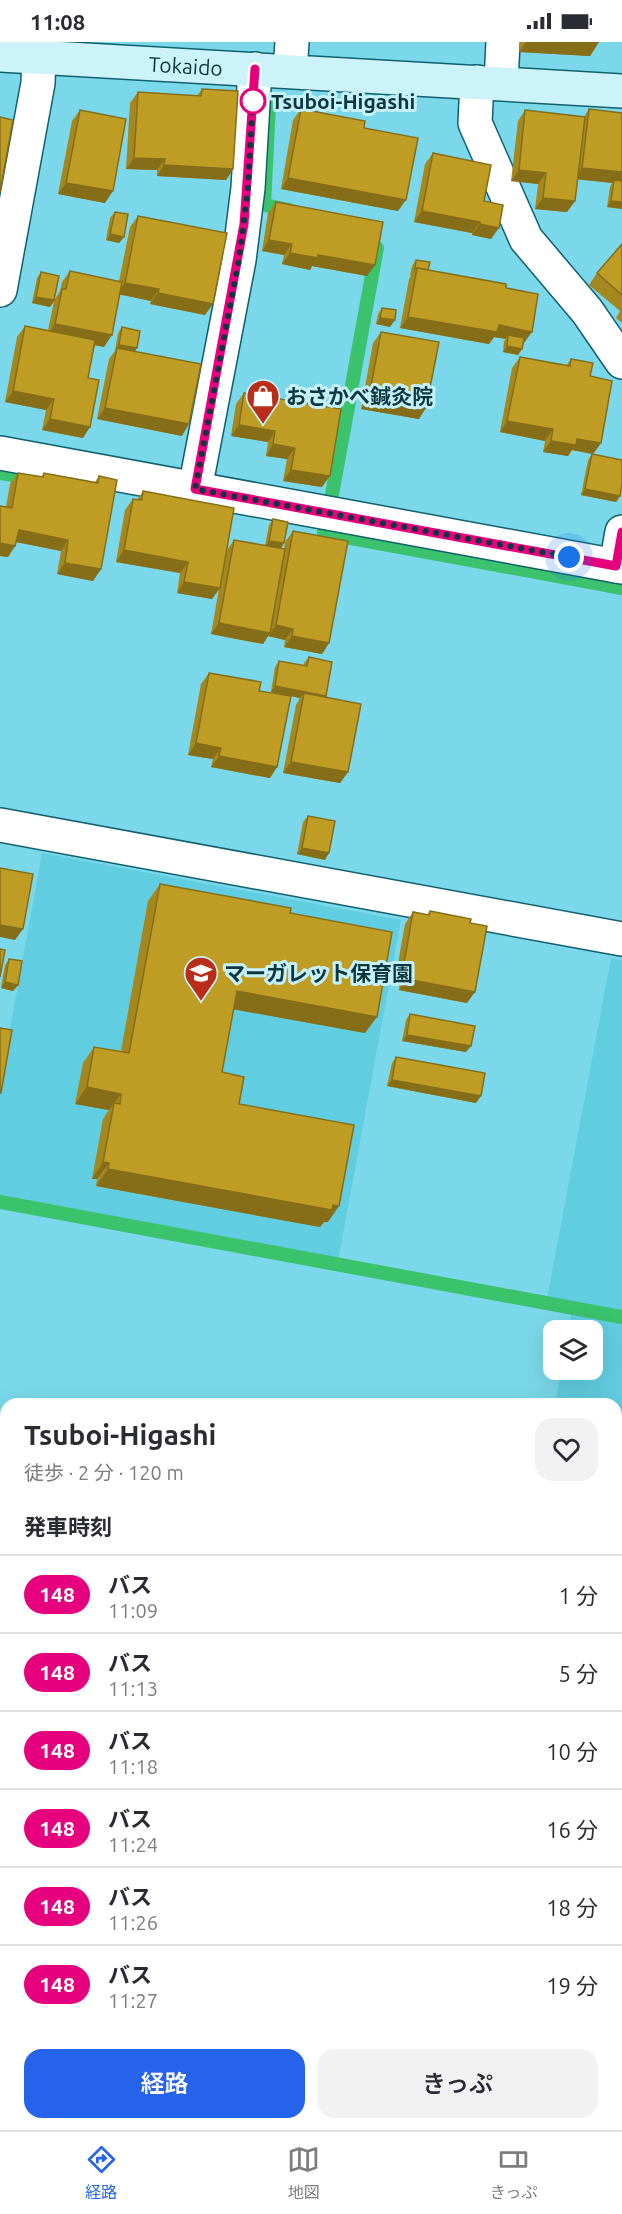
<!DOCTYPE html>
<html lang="ja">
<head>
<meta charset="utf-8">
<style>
  :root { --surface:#fff; --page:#f2f2f3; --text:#2b2b33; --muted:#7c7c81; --line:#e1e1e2; --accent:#2563eb }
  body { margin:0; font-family:Ubuntu,"Noto Sans JP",sans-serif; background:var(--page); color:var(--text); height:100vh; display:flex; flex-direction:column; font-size:22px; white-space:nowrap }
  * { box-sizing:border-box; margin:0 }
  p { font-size:20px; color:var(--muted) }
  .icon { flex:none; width:33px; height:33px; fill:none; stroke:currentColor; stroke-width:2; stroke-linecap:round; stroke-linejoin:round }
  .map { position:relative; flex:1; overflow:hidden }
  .sheet { position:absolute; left:0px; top:1356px; width:622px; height:732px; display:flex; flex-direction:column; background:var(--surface); border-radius:18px 18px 0 0; box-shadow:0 6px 24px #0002 }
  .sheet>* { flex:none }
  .badge { padding:0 12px; border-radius:20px; font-size:21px; line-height:39px }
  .tools { position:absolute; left:543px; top:1278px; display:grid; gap:12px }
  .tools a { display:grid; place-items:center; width:60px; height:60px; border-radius:12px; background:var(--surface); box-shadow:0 6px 24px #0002; font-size:30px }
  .you { position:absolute; width:30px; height:30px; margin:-15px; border:4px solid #fff; border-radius:50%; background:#1a73e8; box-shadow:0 0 0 9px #1a73e833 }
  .map>.badge { position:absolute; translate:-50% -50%; box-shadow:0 0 0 3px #fff }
  h2 { padding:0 24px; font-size:22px; line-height:54px }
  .round { display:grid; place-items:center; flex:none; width:63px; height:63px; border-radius:18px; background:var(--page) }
  .head { display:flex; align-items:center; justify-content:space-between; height:102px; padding:0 24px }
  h1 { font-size:28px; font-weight:600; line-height:45px }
  .primary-button { display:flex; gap:12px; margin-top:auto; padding:12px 24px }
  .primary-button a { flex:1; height:69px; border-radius:18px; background:var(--accent); color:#fff; font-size:24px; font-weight:600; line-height:69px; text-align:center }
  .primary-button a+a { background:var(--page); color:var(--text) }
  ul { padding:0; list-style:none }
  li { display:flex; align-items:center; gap:18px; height:78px; padding:0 24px; border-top:2px solid var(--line) }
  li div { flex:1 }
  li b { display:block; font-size:22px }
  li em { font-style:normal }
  li .badge { min-width:66px; font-weight:700; text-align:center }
  .status { display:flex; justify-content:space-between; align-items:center; height:42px; padding:0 30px; background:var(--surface); direction:ltr }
  .status svg { height:16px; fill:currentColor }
  .menu { display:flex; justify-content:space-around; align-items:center; height:84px; border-top:2px solid var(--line); background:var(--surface); font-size:16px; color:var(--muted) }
  .menu a { display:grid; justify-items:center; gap:3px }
  .menu .current { color:var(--accent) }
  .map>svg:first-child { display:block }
  .built { fill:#61cde1 }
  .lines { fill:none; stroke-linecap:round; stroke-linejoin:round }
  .stream { stroke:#3bc26d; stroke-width:14 }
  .street-casing { stroke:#0f616e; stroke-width:36 }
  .secondary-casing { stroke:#0f616e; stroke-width:36 }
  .street { stroke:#fff; stroke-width:33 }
  .secondary { stroke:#cdf3fa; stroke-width:33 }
  .wall { fill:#a4871f }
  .shaded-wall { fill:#866e19 }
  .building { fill:#bf9d24; stroke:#866e19; stroke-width:1.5 }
  .line-casing { stroke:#fff; stroke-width:14 }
  .line { stroke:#e6007e; stroke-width:9 }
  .walk { stroke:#0d373e; stroke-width:6; stroke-dasharray:0 10.8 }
  .stop-dot { fill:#fff; stroke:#e6007e; stroke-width:3 }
  .labels { text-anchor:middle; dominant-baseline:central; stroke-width:6; stroke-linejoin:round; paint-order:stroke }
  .street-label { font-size:21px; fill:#0d373e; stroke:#c5f1fa }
  .stop-label { font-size:21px; font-weight:bold; fill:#0d373e; stroke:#c5f1fa; text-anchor:start }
  .poi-label { font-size:21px; font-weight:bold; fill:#0d373e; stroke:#c5f1fa; text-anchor:start }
</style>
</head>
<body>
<div class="status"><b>11:08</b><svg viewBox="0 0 49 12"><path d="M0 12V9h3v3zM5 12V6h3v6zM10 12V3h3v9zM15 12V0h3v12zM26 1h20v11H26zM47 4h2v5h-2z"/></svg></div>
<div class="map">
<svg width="622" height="2088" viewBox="0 0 622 2088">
  <rect width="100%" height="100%" fill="#7ad8ea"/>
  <!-- built -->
  <g class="built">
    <polygon points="42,811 401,878 338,1219 0,1157 0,1042"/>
    <polygon points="611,916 622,918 622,1271 547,1257"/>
    <polygon points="572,1269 622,1278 622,1618 616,1617 616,1362 555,1362 561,1328 592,1328 592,1288 568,1288"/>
  </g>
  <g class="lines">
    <!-- stream -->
    <g class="stream">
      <polyline points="269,63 264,163 289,168"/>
      <polyline points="0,431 34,437"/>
      <polyline points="331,458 377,206"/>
      <polyline points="325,484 324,491 622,546"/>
      <polyline points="0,1160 622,1275"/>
      <polyline points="0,1879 6,1880"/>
      <polyline points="616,1993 622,1994"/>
    </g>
    <!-- street casing -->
    <g class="street-casing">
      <g id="street">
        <polyline points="290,29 292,0"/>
        <polyline points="477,40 475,81 526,197 587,269 622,320"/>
        <polyline points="501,41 503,0"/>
        <polyline points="0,248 38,41 39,15"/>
        <polyline points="0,411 622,525"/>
        <polyline points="195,447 239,218 248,146 255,27"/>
        <polyline points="616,524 622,490"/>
        <polyline points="0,783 622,897"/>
        <polyline points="0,1517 6,1518"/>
        <polyline points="616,1630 622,1631"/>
        <polyline points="616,1914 622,1884"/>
        <polyline points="585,2088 586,2082"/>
      </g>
    </g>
    <!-- secondary casing -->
    <g class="secondary-casing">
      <g id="secondary">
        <path id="s1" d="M0,13L622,49"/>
      </g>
    </g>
    <!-- street -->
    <use href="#street" class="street"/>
    <!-- secondary -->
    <use href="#secondary" class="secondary"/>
  </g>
  <!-- wall -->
  <g class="wall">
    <polygon points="520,0 599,0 590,14 519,10"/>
    <polygon points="202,47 233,127 226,138 157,134 157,128 126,127 130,61 138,50 197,54"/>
    <polygon points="301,67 364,86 398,169 281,147 293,78"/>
    <polygon points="589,67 622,71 622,167 607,165 610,145 612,141 578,137 575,159 567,170 535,167 538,142 511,139 518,79 525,68 584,75"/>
    <polygon points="80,68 105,161 58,152 72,79"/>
    <polygon points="433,111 484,159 491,197 472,193 472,191 414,180 425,122"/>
    <polygon points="276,160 367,234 312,224 310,228 282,222 284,213 262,209 268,171"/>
    <polygon points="115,170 124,195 119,201 106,198 110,176"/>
    <polygon points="138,174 205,273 150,262 151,259 120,252 104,305 95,303 88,336 83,396 42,388 46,368 5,360 17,295 25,284 48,288 54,260 50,265 32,261 37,236 41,230 55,257 60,249 62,240 70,229 119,239 130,185"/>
    <polygon points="622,202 622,281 616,276 620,269 589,243 597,231"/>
    <polygon points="416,218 428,228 506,246 524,301 522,307 518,313 503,310 504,299 506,297 494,295 489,302 400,286 409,237 411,234 410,233 412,224"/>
    <polygon points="382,266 390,285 376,282 378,272"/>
    <polygon points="122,285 135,309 182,394 97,377 109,317 115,309 118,291"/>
    <polygon points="381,290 419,377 361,367 373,301"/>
    <polygon points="520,315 566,324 571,317 590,334 601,401 593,412 620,454 616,460 581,453 588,418 592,412 572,408 568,414 543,410 545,399 500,390 512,326"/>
    <polygon points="244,351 341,367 322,445 283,439 287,417 266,414 268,400 231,394 236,362"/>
    <polygon points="18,431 41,435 44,431 95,440 99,434 101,527 93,539 57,532 61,509 16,500 15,504 8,515 0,514 0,464 6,465 10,442"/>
    <polygon points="143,449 227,508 234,498 265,504 269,483 273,477 280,507 284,507 285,500 293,489 329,601 322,612 284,605 285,598 268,594 263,602 211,592 219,547 212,557 177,551 180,531 116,520 125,468 133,457 137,458"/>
    <polygon points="309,615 326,654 325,656 348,730 340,741 283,731 296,663 300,656 271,650 275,625 279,619 304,624 304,621"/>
    <polygon points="209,631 259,649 277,725 270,736 211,725 213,717 188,713 201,642"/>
    <polygon points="308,774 325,818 297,812 303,780"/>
    <polygon points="160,842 290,871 365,991 234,967 222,1030 239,1062 328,1180 324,1180 320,1185 96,1144 97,1137 92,1137 103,1077 109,1068 75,1062 83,1021 94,1005 121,1009 148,859"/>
    <polygon points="430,869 470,881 467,961 399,948 400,939 395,938 405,882 413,870 427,873"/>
    <polygon points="9,917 18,943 13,949 1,946 5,923"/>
    <polygon points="410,972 466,1010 402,999 406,978"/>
    <polygon points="396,1015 476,1061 387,1044 392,1021"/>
    <polygon points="622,1998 622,2064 616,2063 616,2019 620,2001"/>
  </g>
  <!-- shaded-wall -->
  <g class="shaded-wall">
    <polygon points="526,0 599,0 590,14 519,10"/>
    <polygon points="134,116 165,117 157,128 126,127"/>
    <polygon points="164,123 233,127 226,138 157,134"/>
    <polygon points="582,126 622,130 622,143 614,138 612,141 574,137"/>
    <polygon points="519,128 546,131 538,142 511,139"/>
    <polygon points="288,136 406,158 398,169 281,147"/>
    <polygon points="66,141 113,149 105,161 58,152"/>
    <polygon points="543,156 575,159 567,170 535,167"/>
    <polygon points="611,159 622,160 622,167 607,165"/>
    <polygon points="422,169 480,180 472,191 414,180"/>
    <polygon points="480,182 499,186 491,197 472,193"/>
    <polygon points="110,192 124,195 119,201 106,198"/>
    <polygon points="269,198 292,202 284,213 262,209"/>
    <polygon points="290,211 318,213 375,223 367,234 312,224 310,228 282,222"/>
    <polygon points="125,241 159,247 151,259 117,252"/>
    <polygon points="158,251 213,262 205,273 150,262"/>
    <polygon points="36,255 54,258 50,265 32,261"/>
    <polygon points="408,275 499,283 532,290 524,301 508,298 508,293 506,297 494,295 489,302 400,286"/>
    <polygon points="380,276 395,278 390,285 376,282"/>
    <polygon points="55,282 112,293 104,305 47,293"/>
    <polygon points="119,303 137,306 133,312 117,306 114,309"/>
    <polygon points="507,304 522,307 518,313 503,310"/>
    <polygon points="13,349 54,357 46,368 5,360"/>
    <polygon points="369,355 426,366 419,377 361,367"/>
    <polygon points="105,366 189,382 182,394 97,377"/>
    <polygon points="50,377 90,385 83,396 42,388"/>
    <polygon points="507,379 553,387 545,399 500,390"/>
    <polygon points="239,383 275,389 268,400 231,394"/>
    <polygon points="577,397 601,401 593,412 572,408 568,414 543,410 551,399"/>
    <polygon points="273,402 295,406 287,417 266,414"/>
    <polygon points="291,428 330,434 322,445 283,439"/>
    <polygon points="585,447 620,454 616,460 581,453"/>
    <polygon points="19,488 68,498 61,509 11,499"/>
    <polygon points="269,499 284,501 280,508 265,505"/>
    <polygon points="0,501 15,504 8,515 0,514"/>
    <polygon points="124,508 188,520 180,531 116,520"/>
    <polygon points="65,521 101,527 93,539 57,532"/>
    <polygon points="184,540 220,546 212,557 177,551"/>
    <polygon points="219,581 270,591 263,602 211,592"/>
    <polygon points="276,583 293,587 285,598 268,594"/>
    <polygon points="292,594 329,601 322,612 284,605"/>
    <polygon points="275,644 326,654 322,660 304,651 300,656 271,650"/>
    <polygon points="196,701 221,706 213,717 188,713"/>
    <polygon points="219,714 277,725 270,736 211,725"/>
    <polygon points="291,720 348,730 340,741 283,731"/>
    <polygon points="302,806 329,811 325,818 297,812"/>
    <polygon points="0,883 23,887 15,898 0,895"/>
    <polygon points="403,927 408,928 400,939 395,938"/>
    <polygon points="407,937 475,950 467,961 399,948"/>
    <polygon points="5,940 18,943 13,949 1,946"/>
    <polygon points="237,949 377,975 365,991 226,966"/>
    <polygon points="407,993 471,1004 466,1010 402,999"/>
    <polygon points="392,1038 481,1054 476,1061 387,1044"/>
    <polygon points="87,1045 121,1052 109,1068 75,1062"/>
    <polygon points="103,1120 109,1121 97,1137 92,1137"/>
    <polygon points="108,1127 333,1163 339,1164 328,1180 324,1180 320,1185 96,1144"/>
    <polygon points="616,2050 622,2051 622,2064 616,2063"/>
  </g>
  <!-- building -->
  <g class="building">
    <polygon points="202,47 238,49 233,127 164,123 165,117 134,116 138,50 201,54"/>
    <polygon points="301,67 365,79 364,86 418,96 406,158 288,136"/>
    <polygon points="589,67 622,71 622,130 582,126"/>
    <polygon points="80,68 126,77 113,149 66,141"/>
    <polygon points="525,68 585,75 575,159 543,156 546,131 519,128"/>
    <polygon points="0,75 13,78 0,150"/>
    <polygon points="433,111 491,123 484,159 503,163 499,186 480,182 480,180 422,169"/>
    <polygon points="614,138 622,139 622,160 611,159"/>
    <polygon points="276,160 383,180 375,223 318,213 318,216 290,211 292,202 269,198"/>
    <polygon points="115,170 128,172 124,195 110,192"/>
    <polygon points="138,174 227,191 213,262 158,251 159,247 125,241"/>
    <polygon points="622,202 622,253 597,231"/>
    <polygon points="416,218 430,220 428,228 417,226 415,227"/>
    <polygon points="417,226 506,242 506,246 538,252 532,290 499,283 497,290 408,275"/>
    <polygon points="70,229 122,240 112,293 55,282 62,247 66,247"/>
    <polygon points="41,230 59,234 54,258 36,255"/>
    <polygon points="382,266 396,268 395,278 380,276"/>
    <polygon points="25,284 95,298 88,336 99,338 90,385 50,377 54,357 13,349"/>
    <polygon points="122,285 140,289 137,306 119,303"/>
    <polygon points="381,290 439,300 426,366 369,355"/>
    <polygon points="508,293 524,296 522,307 507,304"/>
    <polygon points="117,306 201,322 189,382 105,366"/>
    <polygon points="520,315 570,324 571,317 593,321 590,334 612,339 601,401 577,397 576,403 551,399 553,387 507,379"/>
    <polygon points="244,351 341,367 330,434 291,428 295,406 273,402 275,389 239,383"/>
    <polygon points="592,412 622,418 622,442 620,454 585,447"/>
    <polygon points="18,431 43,435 44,431 98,441 99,434 117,438 101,527 65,521 68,498 19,488 15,504 0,501 0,464 12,466"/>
    <polygon points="143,449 234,466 220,546 184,540 188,520 124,508 133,457 142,458"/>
    <polygon points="273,477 288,480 284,501 269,499"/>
    <polygon points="293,489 348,499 329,601 292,594 293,587 276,583"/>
    <polygon points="234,498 285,507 270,591 219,581"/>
    <polygon points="309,615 332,620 326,654 275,644 279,619 307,624"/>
    <polygon points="209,631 261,640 259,649 291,654 277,725 219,714 221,706 196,701"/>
    <polygon points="304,651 361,662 348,730 291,720"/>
    <polygon points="308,774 335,779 329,811 302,806"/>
    <polygon points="0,826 33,832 23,887 0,883"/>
    <polygon points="160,842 291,866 290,871 392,890 377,975 237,949 222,1030 244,1035 239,1062 354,1083 339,1164 333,1163 332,1168 108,1127 109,1121 103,1120 114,1061 120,1062 121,1052 87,1045 94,1005 129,1011"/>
    <polygon points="430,869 471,877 470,881 487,884 475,950 407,937 408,928 403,927 413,870 429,873"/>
    <polygon points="0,907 5,908 0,935"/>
    <polygon points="9,917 22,919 18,943 5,940"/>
    <polygon points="410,972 475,984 471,1004 407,993"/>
    <polygon points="0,986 12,988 1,1051 0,1051"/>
    <polygon points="396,1015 485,1031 481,1054 392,1038"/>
    <polygon points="622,2020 622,2051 616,2050"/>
  </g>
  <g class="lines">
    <!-- line casing -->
    <g class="line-casing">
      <polyline id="line" points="255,27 244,182 195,447 616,524 622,490"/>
    </g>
    <!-- line -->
    <use href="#line" class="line"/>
    <!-- walk -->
    <polyline class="walk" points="253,59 253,54 248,146 239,218 195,447 569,515"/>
  </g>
  <!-- icons -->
  <defs>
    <g id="shop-pin" transform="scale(1.725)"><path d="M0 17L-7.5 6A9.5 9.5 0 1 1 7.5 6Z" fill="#ba2e19" stroke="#c5f1fa"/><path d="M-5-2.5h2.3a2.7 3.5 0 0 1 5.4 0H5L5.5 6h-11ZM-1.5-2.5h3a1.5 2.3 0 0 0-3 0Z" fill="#fff"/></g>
    <g id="school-pin" transform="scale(1.725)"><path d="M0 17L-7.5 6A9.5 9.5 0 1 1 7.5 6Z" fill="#ba2e19" stroke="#c5f1fa"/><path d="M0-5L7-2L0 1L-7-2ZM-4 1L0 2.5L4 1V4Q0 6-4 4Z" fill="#fff"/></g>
  </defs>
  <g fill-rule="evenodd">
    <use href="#shop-pin" x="263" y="354"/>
    <use href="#school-pin" x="201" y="931"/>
  </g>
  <!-- markers -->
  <circle class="stop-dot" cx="253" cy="59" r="12"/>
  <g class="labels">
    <!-- street labels -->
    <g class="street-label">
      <text stroke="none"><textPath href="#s1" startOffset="186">Tokaido</textPath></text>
    </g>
    <!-- stop labels -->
    <g class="stop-label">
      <text x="271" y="59">Tsuboi-Higashi</text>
    </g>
    <!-- poi labels -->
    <g class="poi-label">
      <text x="286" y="354">おさかべ鍼灸院</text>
      <text x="224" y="931">マーガレット保育園</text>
    </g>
  </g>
</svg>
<div class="tools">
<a><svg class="icon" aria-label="layers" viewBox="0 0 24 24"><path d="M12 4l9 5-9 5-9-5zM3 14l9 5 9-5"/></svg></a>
</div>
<div class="you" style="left:569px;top:515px"></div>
<section class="sheet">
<div class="head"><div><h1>Tsuboi-Higashi</h1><p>徒歩 · 2 分 · 120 m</p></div><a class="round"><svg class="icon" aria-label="heart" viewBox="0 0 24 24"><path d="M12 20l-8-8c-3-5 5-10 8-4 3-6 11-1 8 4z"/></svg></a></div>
<h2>発車時刻</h2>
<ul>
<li><span class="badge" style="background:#e6007e;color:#fff">148</span><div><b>バス</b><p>11:09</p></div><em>1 分</em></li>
<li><span class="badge" style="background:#e6007e;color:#fff">148</span><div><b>バス</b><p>11:13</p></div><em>5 分</em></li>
<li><span class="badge" style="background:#e6007e;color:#fff">148</span><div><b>バス</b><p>11:18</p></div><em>10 分</em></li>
<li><span class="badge" style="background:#e6007e;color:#fff">148</span><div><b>バス</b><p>11:24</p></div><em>16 分</em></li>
<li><span class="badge" style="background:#e6007e;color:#fff">148</span><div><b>バス</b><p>11:26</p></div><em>18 分</em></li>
<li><span class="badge" style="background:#e6007e;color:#fff">148</span><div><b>バス</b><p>11:27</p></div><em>19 分</em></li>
</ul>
<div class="primary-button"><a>経路</a><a>きっぷ</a></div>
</section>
</div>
<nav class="menu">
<a class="current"><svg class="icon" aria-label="directions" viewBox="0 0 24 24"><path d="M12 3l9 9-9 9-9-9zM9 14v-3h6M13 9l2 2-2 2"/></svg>経路</a>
<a><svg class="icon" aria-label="map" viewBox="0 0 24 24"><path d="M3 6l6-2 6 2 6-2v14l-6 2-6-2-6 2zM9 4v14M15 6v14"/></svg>地図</a>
<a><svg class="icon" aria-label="tickets" viewBox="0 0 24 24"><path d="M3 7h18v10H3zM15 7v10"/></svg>きっぷ</a>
</nav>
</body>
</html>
